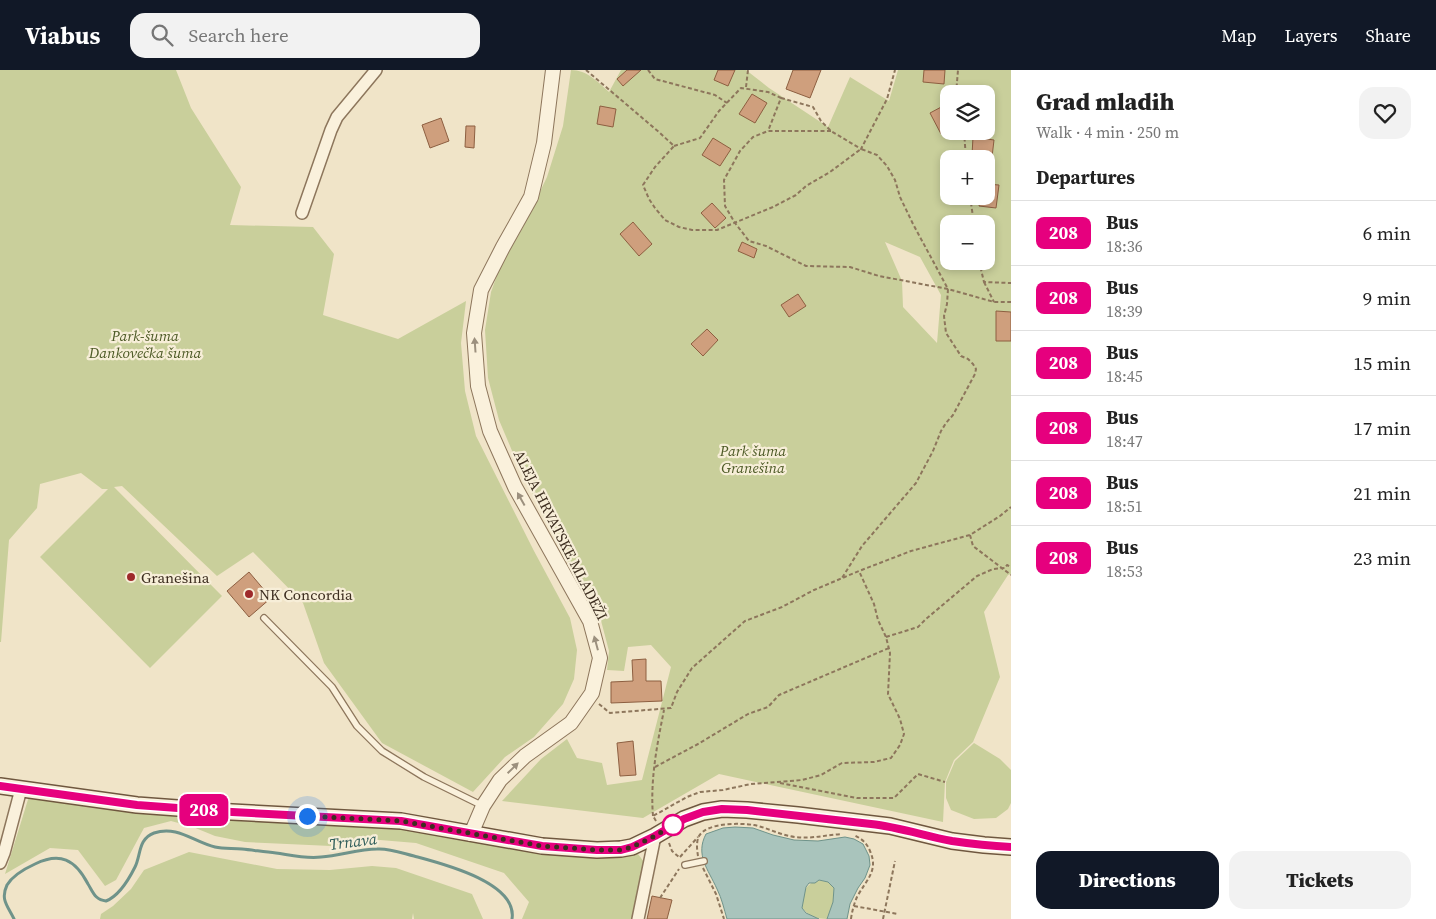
<!DOCTYPE html>
<html lang="en">
<head>
<meta charset="utf-8">
<style>
  :root { --surface:#fff; --page:#f2f2f2; --text:#222; --muted:#767676; --line:#e0e0e0; --accent:#111827 }
  body { margin:0; font-family:"Source Serif 4",serif; background:var(--page); color:var(--text); height:100vh; display:flex; flex-direction:column; font-size:19px; white-space:nowrap }
  * { box-sizing:border-box; margin:0 }
  p { font-size:16px; color:var(--muted) }
  .icon { flex:none; width:28px; height:28px; fill:none; stroke:currentColor; stroke-width:2; stroke-linecap:round; stroke-linejoin:round }
  .map { position:relative; flex:1; overflow:hidden }
  .sheet { display:flex; flex-direction:column; background:var(--surface); width:425px }
  .sheet>* { flex:none }
  .badge { padding:0 10px; border-radius:8px; font-size:18px; line-height:32px }
  .controls { position:absolute; left:940px; top:15px; display:grid; gap:10px }
  .controls a { display:grid; place-items:center; width:55px; height:55px; border-radius:10px; background:var(--surface); box-shadow:0 2px 8px #0003; font-size:25px }
  .you { position:absolute; width:25px; height:25px; margin:-12px; border:4px solid #fff; border-radius:50%; background:#1a73e8; box-shadow:0 0 0 8px #1a73e833 }
  .map>.badge { position:absolute; translate:-50% -50%; box-shadow:0 0 0 2px #fff }
  h2 { padding:0 25px; font-size:19px; line-height:45px }
  .round { display:grid; place-items:center; flex:none; width:52px; height:52px; border-radius:15px; background:var(--page) }
  .head { display:flex; align-items:center; justify-content:space-between; height:85px; padding:0 25px }
  h1 { font-size:24px; font-weight:800; line-height:38px }
  .primary-button { display:flex; gap:10px; margin-top:auto; padding:10px 25px }
  .primary-button a { flex:1; height:58px; border-radius:15px; background:var(--accent); color:#fff; font-size:20px; font-weight:800; line-height:58px; text-align:center }
  .primary-button a+a { background:var(--page); color:var(--text) }
  ul { padding:0; list-style:none }
  li { display:flex; align-items:center; gap:15px; height:65px; padding:0 25px; border-top:1px solid var(--line) }
  li div { flex:1 }
  li b { display:block; font-size:19px }
  li em { font-style:normal }
  li .badge { min-width:55px; font-weight:700; text-align:center }
  header { display:flex; align-items:center; gap:30px; box-sizing:border-box; height:70px; padding:0 25px; background:var(--accent); color:#fff }
  header strong { font-size:24px }
  nav { display:flex; gap:28px; margin-inline-start:auto; font-size:18px }
  .search { width:350px; height:45px; background:var(--page); display:flex; align-items:center; gap:12px; box-sizing:border-box; padding:0 18px; border-radius:15px; color:var(--muted); font-size:19px }
  main { display:flex; flex:1; min-height:0 }
  .map>svg:first-child { display:block }
  .green { fill:#c9cf9b; fill-rule:evenodd }
  .water { fill:#a9c4bc; stroke:#6f938a }
  .lines { fill:none; stroke-linecap:round; stroke-linejoin:round }
  .stream { stroke:#6f938a; stroke-width:3 }
  .building { fill:#cf9f7d; stroke:#8d5f41 }
  .service-casing { stroke:#8d765c; stroke-width:8 }
  .minor-casing { stroke:#8d765c; stroke-width:14 }
  .tertiary-casing { stroke:#8d765c; stroke-width:16 }
  .secondary-casing { stroke:#6f573f; stroke-width:18 }
  .path { stroke:#8d765c; stroke-width:2; stroke-dasharray:4 2.5; stroke-linecap:butt }
  .service { stroke:#faf1dc; stroke-width:5.5 }
  .minor { stroke:#faf1dc; stroke-width:11 }
  .tertiary { stroke:#faf1dc; stroke-width:14 }
  .secondary { stroke:#faf1dc; stroke-width:15 }
  .oneway { fill:#9c907e }
  .line-casing { stroke:#fff; stroke-width:11 }
  .line { stroke:#e6007e; stroke-width:8 }
  .walk { stroke:#3d2e20; stroke-width:5; stroke-dasharray:0 9 }
  .poi-dot { fill:#9e2a2b; stroke:#f7eed8; stroke-width:2 }
  .stop-dot { fill:#fff; stroke:#e6007e; stroke-width:2.5 }
  .labels { text-anchor:middle; dominant-baseline:central; stroke-width:4.5; stroke-linejoin:round; paint-order:stroke }
  .park-label { font-size:15px; font-style:italic; fill:#4d5a26; stroke:#f7eed8 }
  .street-label { font-size:15px; fill:#3d2e20; stroke:#f7eed8 }
  .poi-label { font-size:15px; fill:#3d2e20; stroke:#f7eed8; text-anchor:start }
  .water-label { font-size:16px; font-style:italic; fill:#2f5d5a; stroke:#f7eed8 }
</style>
</head>
<body>
<header>
<strong>Viabus</strong>
<div class="search"><svg class="icon" aria-label="search" viewBox="0 0 24 24"><circle cx="10" cy="10" r="6"/><path d="M15 15l6 6"/></svg>Search here</div>
<nav><a>Map</a><a>Layers</a><a>Share</a></nav>
</header>
<main>
<div class="map">
<svg width="1011" height="849" viewBox="0 0 1011 849">
  <rect width="100%" height="100%" fill="#f0e4c8"/>
  <!-- green -->
  <g class="green">
    <polygon points="0,0 176,0 191,38 241,117 230,155 313,157 334,184 323,245 398,269 466,231 461,273 465,321 476,366 534,481 570,548 577,580 574,609 563,634 534,667 505,687 473,722 382,673 324,593 303,533 253,482 217,506 122,416 114,417 222,526 150,598 40,487 108,419 102,419 81,403 40,414 37,438 9,470 1,572 0,572"/>
    <path d="M571,0C587,0 598,12 609,22L621,0H746L769,18L828,57L850,7L889,31L898,0H1011V504L1008,505L984,542L1000,607L973,672L954,690L945,712L943,752L719,704L643,748L502,731L541,689L567,669L577,688L602,693L607,715L642,710L671,597L651,575L628,577L624,601L607,600L609,581L599,543L563,484L521,402L499,350L488,308L485,260L491,222L500,197L522,159L547,107L563,56ZM949,24H986V61H949ZM949,89H986V126H949ZM949,154H986V191H949ZM885,172L920,187L941,225L937,273L903,237L902,211Z"/>
    <polygon points="974,673 1000,689 1011,700 1011,733 1008,739 996,748 974,749 951,740 946,728 946,712 955,691"/>
    <polygon points="30,723 237,751 394,755 602,787 638,784 647,796 634,849 522,849 529,832 504,803 416,773 368,769 331,776 245,772 215,766 193,757 171,751 144,758 116,810 105,816 78,780 50,778 5,804"/>
    <polygon points="189,782 277,799 330,800 372,796 396,798 472,824 483,849 414,849 413,843 412,849 100,849 101,844 113,836 131,819 144,800"/>
    <path d="M819,810L828,812L834,818L833,832L827,849C817,849 809,846 802,838C805,823 802,815 819,810Z"/>
  </g>
  <!-- water -->
  <path class="water" d="M735,757L753,758L773,765L794,770L818,771L845,767L854,769L863,774L869,786L870,795L865,808L858,818L850,834L847,849H827L833,832L834,818L828,812L819,810L815,813H809L806,817L802,838L806,843L819,849H727C724,839 722,829 717,819C708,799 695,785 706,764L723,758Z"/>
  <g class="lines">
    <!-- stream -->
    <path class="stream" d="M14,849C8,836 0,830 7,815C13,805 24,799 35,794C60,782 75,789 88,814C93,822 95,830 106,831C119,826 129,809 135,797C141,785 138,769 154,763C177,755 194,772 215,777C224,779 233,778 242,779C253,780 264,782 276,783C290,785 306,789 321,787C340,786 358,779 377,779C389,778 402,783 414,786C440,793 518,812 512,849"/>
  </g>
  <!-- building -->
  <g class="building">
    <polygon points="627,0 641,0 623,16 617,9"/>
    <polygon points="718,0 735,0 728,16 714,10"/>
    <polygon points="793,0 821,0 810,28 786,19"/>
    <polygon points="924,0 945,0 944,14 923,12"/>
    <polygon points="752,24 767,33 755,53 739,44"/>
    <polygon points="945,35 949,42 949,60 941,64 930,43"/>
    <polygon points="600,36 616,39 613,57 597,54"/>
    <polygon points="441,48 449,71 430,78 422,55"/>
    <polygon points="466,56 475,56 474,78 465,77"/>
    <polygon points="973,67 994,70 992,87 972,85"/>
    <polygon points="713,68 731,79 720,96 702,85"/>
    <polygon points="986,114 999,115 996,138 979,136 981,126 986,126"/>
    <polygon points="712,133 726,148 715,158 701,143"/>
    <polygon points="633,152 652,174 639,186 620,164"/>
    <polygon points="742,172 757,179 754,188 738,181"/>
    <polygon points="798,224 806,236 789,247 781,235"/>
    <polygon points="996,241 1011,242 1011,271 996,271"/>
    <polygon points="707,259 718,270 703,286 691,274"/>
    <polygon points="249,502 271,528 249,547 227,521"/>
    <polygon points="646,589 646,611 661,611 662,631 611,633 611,612 633,611 632,590"/>
    <polygon points="633,671 636,705 620,706 617,673"/>
    <polygon points="652,826 672,830 667,849 647,849"/>
  </g>
  <g class="lines">
    <!-- service casing -->
    <g class="service-casing">
      <g id="service">
        <polyline points="264,548 332,617 357,656 382,681 424,707 483,736"/>
        <polyline points="685,795 704,791"/>
      </g>
    </g>
    <!-- minor casing -->
    <g class="minor-casing">
      <g id="minor">
        <polyline points="302,143 331,60 337,47 376,0"/>
        <polyline points="0,793 4,783 21,719"/>
        <polyline points="638,849 655,766"/>
      </g>
    </g>
    <!-- tertiary casing -->
    <g class="tertiary-casing">
      <polyline id="tertiary" points="471,764 483,736 500,710 525,686 571,653 592,623 600,588 590,551 515,417 490,361 478,316 474,263 481,220 503,177 531,127 544,73 553,0"/>
    </g>
    <!-- secondary casing -->
    <g class="secondary-casing">
      <polyline id="secondary" points="0,716 137,735 232,742 401,751 542,776 597,780 621,779 632,777 655,766 684,749 703,742 722,739 747,740 798,745 890,756 952,771 984,775 1011,777"/>
    </g>
    <!-- path -->
    <g class="path">
      <polyline points="586,0 660,63 674,76 655,97 643,115 649,129 655,138 665,150 679,157 692,160 717,160 773,137 796,125 806,116 830,102 861,79 877,85 887,96 895,110 900,127 913,154 948,219 947,234 944,246 946,263 961,286 968,289 973,294 976,299 975,304 953,345 946,353 941,361 933,381 916,413 862,476 842,508"/>
      <polyline points="648,0 655,9 715,25 727,33"/>
      <polyline points="746,17 748,0"/>
      <polyline points="956,24 958,0"/>
      <polyline points="781,28 813,37 821,51 831,61 861,79 887,29 895,0"/>
      <polyline points="831,61 768,61 753,67 740,81 724,110 725,136 735,153 749,171 766,176 806,196 850,197 879,206 948,219 994,232 1011,232"/>
      <polyline points="964,61 966,89"/>
      <polyline points="674,76 700,68 719,41 741,18 768,22 781,28 768,61"/>
      <polyline points="970,126 974,154"/>
      <polyline points="979,191 984,212 1011,213"/>
      <polyline points="984,212 994,232"/>
      <polyline points="970,465 973,476 1011,505"/>
      <polyline points="886,567 918,557 926,549 977,506 993,499 1005,498 1007,495 1011,497"/>
      <polyline points="599,634 610,643 671,638 677,622 692,598 745,551 782,537 814,520 859,501 911,481 970,465 1000,446 1011,437"/>
      <polyline points="655,697 698,674 748,644 768,637 779,625 889,578"/>
      <polyline points="780,713 857,728 894,728 918,704 945,712"/>
      <path d="M653,746C650,710 657,675 664,640"/>
      <polyline points="656,751 653,746 687,727 700,722 723,720 751,714 802,710 821,705 842,693 874,692 891,688 900,675 904,664 900,649 888,624 890,583 886,567 878,550 874,534 859,501"/>
      <polyline points="669,773 672,781 680,788"/>
      <path d="M698,786C697,780 696,772 699,766C708,752 740,753 754,755C768,758 780,765 795,767C812,769 826,765 842,764"/>
      <polyline points="680,787 698,767"/>
      <polyline points="703,798 716,824 724,849"/>
      <polyline points="660,828 679,799"/>
      <polyline points="854,836 898,844"/>
      <path d="M851,849C852,841 854,834 857,827C866,810 879,801 870,781C867,773 862,769 854,765"/>
      <polyline points="883,849 895,791"/>
    </g>
    <!-- service -->
    <use href="#service" class="service"/>
    <!-- minor -->
    <use href="#minor" class="minor"/>
    <!-- tertiary -->
    <use href="#tertiary" class="tertiary"/>
    <!-- secondary -->
    <use href="#secondary" class="secondary"/>
  </g>
  <!-- one-way arrows -->
  <defs><path id="oneway-solid" d="M-6-.8H1V-3.2L6.5 0L1 3.2V.8H-6Z" transform="scale(1.25)"/></defs>
  <g class="oneway">
    <use href="#oneway-solid" transform="translate(475 275) rotate(-94)"/>
    <use href="#oneway-solid" transform="translate(521 429) rotate(-119)"/>
    <use href="#oneway-solid" transform="translate(596 573) rotate(-105)"/>
    <use href="#oneway-solid" transform="translate(513 698) rotate(-44)"/>
  </g>
  <g class="lines">
    <!-- line casing -->
    <g class="line-casing">
      <path id="line" d="M0,716L137,735L232,742L401,751L542,776L597,780H621L632,777L655,766L684,749L703,742L722,739L747,740L871,754C899,757 925,766 952,771C972,774 991,776 1011,777"/>
    </g>
    <!-- line -->
    <use href="#line" class="line"/>
    <!-- walk -->
    <polyline class="walk" points="307,746 401,751 542,776 597,780 621,780 632,777 655,766 673,755"/>
  </g>
  <!-- markers -->
  <g class="poi-dot">
    <circle cx="131" cy="507" r="5"/>
    <circle cx="249" cy="524" r="5"/>
  </g>
  <circle class="stop-dot" cx="673" cy="755" r="10"/>
  <g class="labels">
    <!-- park labels -->
    <g class="park-label">
      <text x="145" y="265">Park-šuma<tspan x="145" dy="17">Dankovečka šuma</tspan></text>
      <text x="753" y="380">Park šuma<tspan x="753" dy="17">Granešina</tspan></text>
    </g>
    <!-- street labels -->
    <g class="street-label">
      <text transform="translate(561 465) rotate(63)">ALEJA HRVATSKE MLADEŽI</text>
    </g>
    <!-- poi labels -->
    <g class="poi-label">
      <text x="141" y="507">Granešina</text>
      <text x="259" y="524">NK Concordia</text>
    </g>
    <!-- water labels -->
    <g class="water-label">
      <text transform="translate(353 771) rotate(-7)">Trnava</text>
    </g>
  </g>
</svg>
<div class="controls">
<a><svg class="icon" aria-label="layers" viewBox="0 0 24 24"><path d="M12 4l9 5-9 5-9-5zM3 14l9 5 9-5"/></svg></a>
<a>+</a>
<a>−</a>
</div>
<div class="you" style="left:307px;top:746px"></div>
<b class="badge" style="left:204px;top:740px;background:#e6007e;color:#fff">208</b>
</div>
<section class="sheet">
<div class="head"><div><h1>Grad mladih</h1><p>Walk · 4 min · 250 m</p></div><a class="round"><svg class="icon" aria-label="heart" viewBox="0 0 24 24"><path d="M12 20l-8-8c-3-5 5-10 8-4 3-6 11-1 8 4z"/></svg></a></div>
<h2>Departures</h2>
<ul>
<li><span class="badge" style="background:#e6007e;color:#fff">208</span><div><b>Bus</b><p>18:36</p></div><em>6 min</em></li>
<li><span class="badge" style="background:#e6007e;color:#fff">208</span><div><b>Bus</b><p>18:39</p></div><em>9 min</em></li>
<li><span class="badge" style="background:#e6007e;color:#fff">208</span><div><b>Bus</b><p>18:45</p></div><em>15 min</em></li>
<li><span class="badge" style="background:#e6007e;color:#fff">208</span><div><b>Bus</b><p>18:47</p></div><em>17 min</em></li>
<li><span class="badge" style="background:#e6007e;color:#fff">208</span><div><b>Bus</b><p>18:51</p></div><em>21 min</em></li>
<li><span class="badge" style="background:#e6007e;color:#fff">208</span><div><b>Bus</b><p>18:53</p></div><em>23 min</em></li>
</ul>
<div class="primary-button"><a>Directions</a><a>Tickets</a></div>
</section>
</main>
</body>
</html>
